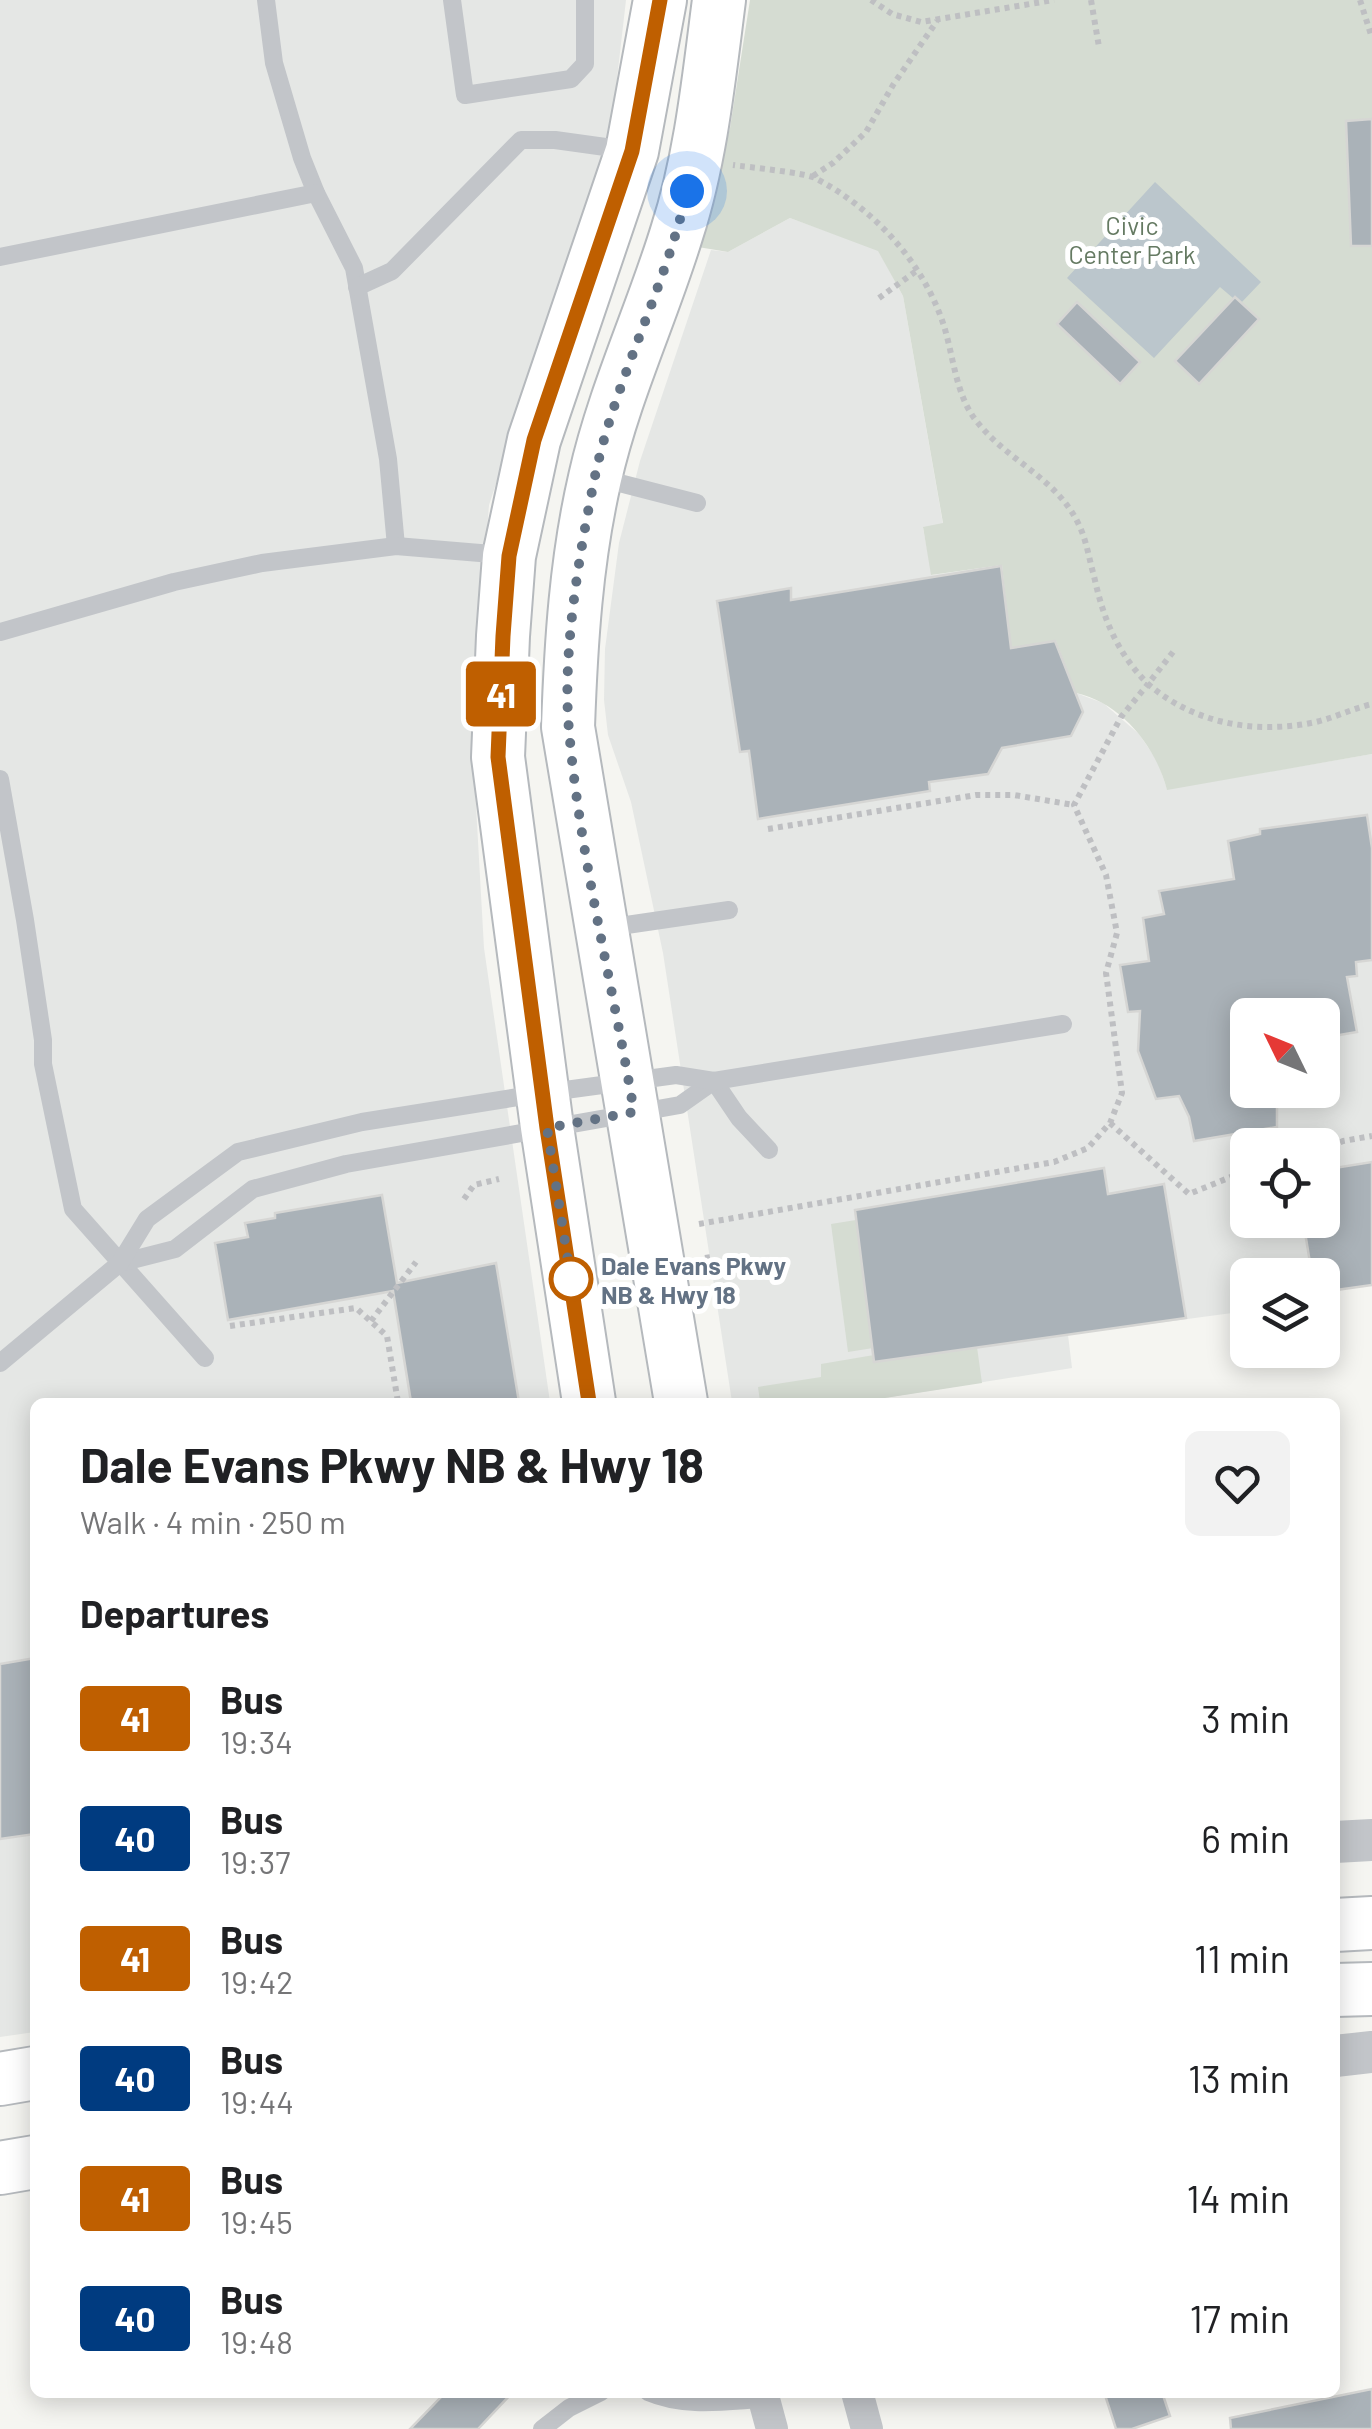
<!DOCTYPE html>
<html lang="en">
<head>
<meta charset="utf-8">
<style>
  :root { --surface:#fff; --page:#f2f2f2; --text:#202124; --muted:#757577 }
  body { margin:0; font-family:Barlow,sans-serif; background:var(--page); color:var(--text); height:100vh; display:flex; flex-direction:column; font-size:38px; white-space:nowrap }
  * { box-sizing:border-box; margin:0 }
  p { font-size:32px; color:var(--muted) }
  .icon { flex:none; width:55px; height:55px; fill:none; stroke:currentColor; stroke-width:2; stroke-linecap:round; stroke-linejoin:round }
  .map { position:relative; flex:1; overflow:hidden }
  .side { position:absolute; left:30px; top:1398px; width:1310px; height:1000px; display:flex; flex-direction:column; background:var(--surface); border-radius:15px; box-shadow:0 5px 25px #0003 }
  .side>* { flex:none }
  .badge { padding:0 20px; border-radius:8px; font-size:35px; line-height:65px }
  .needle { width:65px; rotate:313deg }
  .buttons { position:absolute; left:1230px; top:998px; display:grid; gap:20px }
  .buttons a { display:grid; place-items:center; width:110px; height:110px; border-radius:15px; background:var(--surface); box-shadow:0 5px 25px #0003; font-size:50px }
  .you { position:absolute; width:50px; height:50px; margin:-25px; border:8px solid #fff; border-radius:50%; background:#1a73e8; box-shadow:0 0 0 15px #1a73e833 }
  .map>.badge { position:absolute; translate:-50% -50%; box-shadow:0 0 0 5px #fff }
  h2 { padding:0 50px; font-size:38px; line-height:90px }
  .round { display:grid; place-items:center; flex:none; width:105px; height:105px; border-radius:15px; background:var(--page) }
  .summary { display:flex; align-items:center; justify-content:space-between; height:170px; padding:0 50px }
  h1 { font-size:48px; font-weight:700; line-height:75px }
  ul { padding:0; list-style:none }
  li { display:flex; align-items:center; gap:30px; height:120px; padding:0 50px }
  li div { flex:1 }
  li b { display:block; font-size:38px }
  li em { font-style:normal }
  li .badge { min-width:110px; font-weight:700; text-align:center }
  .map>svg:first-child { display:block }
  .built { fill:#e5e7e5; fill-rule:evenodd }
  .green { fill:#d5dcd2 }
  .water { fill:#bbc6cc }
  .building { fill:#aab2b8; stroke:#d6d6d4; stroke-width:2.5 }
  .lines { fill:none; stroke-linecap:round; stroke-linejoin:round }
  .primary-casing { stroke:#b5b9bd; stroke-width:56 }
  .path { stroke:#bebfc2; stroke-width:6; stroke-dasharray:5 5; stroke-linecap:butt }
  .service { stroke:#c2c5c9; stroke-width:18 }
  .minor { stroke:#c2c5c9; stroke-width:32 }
  .tertiary { stroke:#c2c5c9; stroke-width:42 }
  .primary { stroke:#fff; stroke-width:52 }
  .line-casing { stroke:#fff; stroke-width:22 }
  .line { stroke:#bf5f00; stroke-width:15 }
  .walk { stroke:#637284; stroke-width:10; stroke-dasharray:0 18 }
  .stop-dot { fill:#fff; stroke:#bf5f00; stroke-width:5 }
  .labels { text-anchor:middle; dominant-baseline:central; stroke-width:10; stroke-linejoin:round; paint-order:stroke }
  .park-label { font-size:25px; fill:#657a62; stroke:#fff }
  .stop-label { font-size:25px; font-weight:bold; fill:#637284; stroke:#fff; text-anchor:start }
</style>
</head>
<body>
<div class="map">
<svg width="1372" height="2429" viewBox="0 0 1372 2429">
  <rect width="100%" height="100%" fill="#f5f5f1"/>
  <!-- built -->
  <g class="built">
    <polygon points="0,0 626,0 611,131 489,505 472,734 484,948 550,1402 35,1402 35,2032 0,2037"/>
    <path d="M790,218L878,250L903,296L943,524L923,528L932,575L1002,565L1011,648L1055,641L1076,693L1103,703L1139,734L1158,762L1167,789L1372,754V1162L1323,1170L1322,1145H1248V1220H1303L1312,1275H1248L1247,1311L1068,1335L1072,1368L859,1402H732L663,953L631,802L608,735L604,700L605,649L619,543L640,461L711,250L728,252ZM1248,1015H1322V1090H1248Z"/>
  </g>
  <!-- green -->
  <g class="green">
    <path d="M750,0H1372V754L1167,790C1156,747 1122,703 1076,693L1056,641L1011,648L1002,565L931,575L923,527L943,523L903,296L878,251L790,218L728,252L698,247L730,128Z"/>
    <polygon points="856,1220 873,1348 848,1352 831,1224"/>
    <polygon points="977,1347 982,1383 859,1402 760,1402 758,1387 821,1377 821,1364 874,1355"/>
  </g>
  <!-- water -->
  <polygon class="water" points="1155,182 1261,282 1240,304 1220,287 1154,358 1067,278"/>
  <!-- building -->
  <g class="building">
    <polygon points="1372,119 1372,246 1351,246 1346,121"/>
    <polygon points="1235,297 1259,319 1199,384 1175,361"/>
    <polygon points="1077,302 1140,362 1120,384 1057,324"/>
    <polygon points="1001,566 1011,648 1055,641 1083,712 1071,736 1002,748 988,774 929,782 930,791 758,819 749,751 740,752 717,601 791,588 791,600"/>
    <polygon points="1367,815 1372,848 1372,960 1356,962 1357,976 1347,977 1357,1032 1322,1038 1322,1015 1248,1015 1248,1090 1277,1090 1277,1127 1194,1141 1189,1117 1179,1096 1156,1099 1138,1051 1140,1011 1128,1012 1120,965 1149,961 1143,918 1164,914 1159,891 1234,879 1228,841 1260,834 1260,829"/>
    <polygon points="1372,1162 1372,1285 1322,1292 1322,1275 1312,1275 1303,1220 1322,1220 1322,1170"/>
    <polygon points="1104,1168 1108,1194 1164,1184 1186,1318 874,1362 855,1210"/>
    <polygon points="382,1195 397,1283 496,1263 519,1402 411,1402 393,1291 228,1320 215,1243 248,1237 245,1223 275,1218 275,1213"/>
    <polygon points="35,1658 35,1834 0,1839 0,1664"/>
    <polygon points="1372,2389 1372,2429 1231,2429 1230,2418"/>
    <polygon points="446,2392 513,2392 478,2429 410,2429"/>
    <polygon points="1104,2392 1162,2392 1170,2416 1132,2429 1116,2429"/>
  </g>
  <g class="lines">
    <!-- primary casing -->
    <g class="primary-casing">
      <g id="primary">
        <polyline points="589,1402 547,1127 498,757 503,636 509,556 534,440 632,151 660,0"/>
        <path d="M681,1402L568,727C571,643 576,560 595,478C614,393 652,314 677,232C701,158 709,77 719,0"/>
        <polyline points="1335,1925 1372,1923"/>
        <polyline points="1335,1990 1372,1989"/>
        <polyline points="0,2079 35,2073"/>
        <polyline points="0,2168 35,2162"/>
      </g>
    </g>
    <!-- path -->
    <g class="path">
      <polyline points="871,0 892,14 921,22 1054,0"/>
      <polyline points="1091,0 1099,47"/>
      <polyline points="1360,0 1372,38"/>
      <polyline points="813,176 833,163 866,132 893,85 937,21"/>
      <polyline points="879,298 919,269"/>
      <path d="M1173,652L1148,684C1193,723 1253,734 1311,723C1332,719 1351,709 1372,704"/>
      <polyline points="768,829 976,795 1014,795 1074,805"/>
      <polyline points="1110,1123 1189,1194 1248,1170"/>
      <polyline points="1322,1151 1343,1141 1372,1136"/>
      <polyline points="464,1199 474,1185 499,1179"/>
      <path d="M699,1224L1054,1162L1088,1148L1110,1123L1122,1093L1106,973L1117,933L1106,875L1074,805L1121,717L1148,684C1117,653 1103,618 1094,576C1089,559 1087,542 1079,525C1057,478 1009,462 978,423C955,396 954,356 943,323C922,261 874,209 815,178C806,173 748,167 733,165"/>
      <polyline points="705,1258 712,1257"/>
      <polyline points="371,1321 416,1262"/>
      <polyline points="230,1326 356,1308 387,1336 398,1402"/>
    </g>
    <!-- service -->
    <g class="service">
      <polyline points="266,0 274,63 302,158 316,193 354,268 388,459 396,546"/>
      <polyline points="452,0 465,95 571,79 585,64 585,0"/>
      <polyline points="0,257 316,193"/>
      <polyline points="357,287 392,271 521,140 555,140 627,150"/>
      <polyline points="600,478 697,503"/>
      <polyline points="0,632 174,582 262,563 396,546 504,555"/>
      <polyline points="0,779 25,920 43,1040 43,1064 73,1209 205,1358"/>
      <polyline points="606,928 729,910"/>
      <polyline points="714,1081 739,1118 769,1150"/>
      <polyline points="120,1263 175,1249 253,1189 346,1164 680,1105 714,1081"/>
      <polyline points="0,1363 120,1263 147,1219 238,1152 362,1122 543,1093 676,1075 714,1081 1063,1024"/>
      <path d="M648,2392C685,2408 726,2401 764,2399"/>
      <polyline points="542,2429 569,2408 601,2392"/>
    </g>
    <!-- minor -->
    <g class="minor">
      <polyline points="762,2392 772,2429"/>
      <polyline points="857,2392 867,2429"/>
    </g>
    <!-- tertiary -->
    <g class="tertiary">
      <polyline points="1335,1842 1372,1840"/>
      <polyline points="1335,2056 1372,2052"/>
    </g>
    <!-- primary -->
    <use href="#primary" class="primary"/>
  </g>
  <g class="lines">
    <!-- line casing -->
    <g class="line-casing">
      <polyline id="line" points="589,1402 547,1128 498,757 503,636 509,556 534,440 632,151 660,0"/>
    </g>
    <!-- line -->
    <use href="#line" class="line"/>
    <!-- walk -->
    <path class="walk" d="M571,1279L572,1286L547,1128L634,1112C613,985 580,858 569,730C562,654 579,556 594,481C614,381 665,290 687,191"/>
  </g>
  <!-- markers -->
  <circle class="stop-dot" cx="571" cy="1279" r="20"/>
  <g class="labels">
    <!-- park labels -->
    <g class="park-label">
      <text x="1132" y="225">Civic<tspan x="1132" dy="29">Center Park</tspan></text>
    </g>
    <!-- stop labels -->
    <g class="stop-label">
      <text x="601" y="1265">Dale Evans Pkwy<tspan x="601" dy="29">NB &amp; Hwy 18</tspan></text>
    </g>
  </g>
</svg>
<div class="buttons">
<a><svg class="needle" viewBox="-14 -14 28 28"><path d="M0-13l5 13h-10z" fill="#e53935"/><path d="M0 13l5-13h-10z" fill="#757577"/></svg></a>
<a><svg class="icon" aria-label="locate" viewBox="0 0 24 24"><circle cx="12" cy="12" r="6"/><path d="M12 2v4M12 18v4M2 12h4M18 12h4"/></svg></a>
<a><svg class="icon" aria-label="layers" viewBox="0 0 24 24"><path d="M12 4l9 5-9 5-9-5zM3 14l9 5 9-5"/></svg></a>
</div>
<div class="you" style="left:687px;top:191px"></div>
<b class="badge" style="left:501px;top:694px;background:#bf5f00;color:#fff">41</b>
<section class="side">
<div class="summary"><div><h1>Dale Evans Pkwy NB &amp; Hwy 18</h1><p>Walk · 4 min · 250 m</p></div><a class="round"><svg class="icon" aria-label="heart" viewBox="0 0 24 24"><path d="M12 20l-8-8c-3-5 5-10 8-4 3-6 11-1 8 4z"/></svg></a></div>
<h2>Departures</h2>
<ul>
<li><span class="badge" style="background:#bf5f00;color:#fff">41</span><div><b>Bus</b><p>19:34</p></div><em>3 min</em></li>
<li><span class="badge" style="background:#003b80;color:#fff">40</span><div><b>Bus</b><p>19:37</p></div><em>6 min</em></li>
<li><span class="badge" style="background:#bf5f00;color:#fff">41</span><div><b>Bus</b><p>19:42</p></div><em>11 min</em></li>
<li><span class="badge" style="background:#003b80;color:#fff">40</span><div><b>Bus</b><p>19:44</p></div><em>13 min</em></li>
<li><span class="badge" style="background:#bf5f00;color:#fff">41</span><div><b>Bus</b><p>19:45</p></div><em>14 min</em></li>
<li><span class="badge" style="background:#003b80;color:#fff">40</span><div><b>Bus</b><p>19:48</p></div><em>17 min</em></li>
</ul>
</section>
</div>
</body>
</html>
